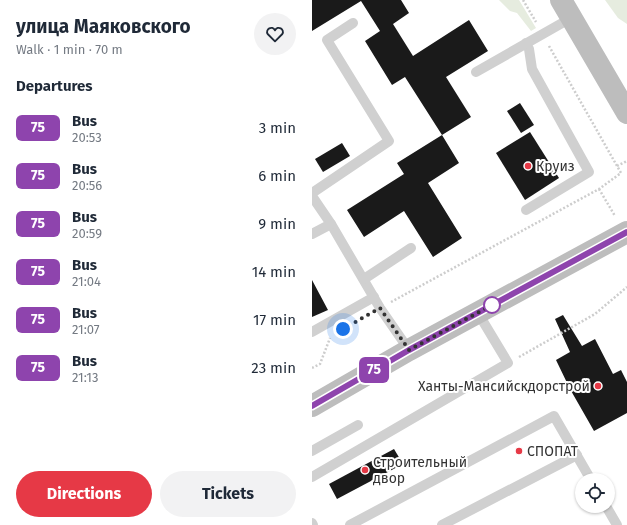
<!DOCTYPE html>
<html lang="en">
<head>
<meta charset="utf-8">
<style>
  :root { --surface:#fff; --page:#f2f2f3; --text:#1f2937; --muted:#747a83; --accent:#e63946 }
  body { margin:0; font-family:"Fira Sans",sans-serif; background:var(--page); color:var(--text); height:100vh; display:flex; flex-direction:column; font-size:15px; white-space:nowrap }
  * { box-sizing:border-box; margin:0 }
  p { font-size:13px; color:var(--muted) }
  .icon { flex:none; width:22px; height:22px; fill:none; stroke:currentColor; stroke-width:2; stroke-linecap:round; stroke-linejoin:round }
  .map { position:relative; flex:1; overflow:hidden }
  .panel { display:flex; flex-direction:column; background:var(--surface); width:312px }
  .panel>* { flex:none }
  .badge { padding:0 8px; border-radius:6px; font-size:14px; line-height:26px }
  .controls { position:absolute; left:263px; top:473px; display:grid; gap:8px }
  .controls a { display:grid; place-items:center; width:40px; height:40px; border-radius:50%; background:var(--surface); box-shadow:0 1px 3px #0004; font-size:20px }
  .you { position:absolute; width:20px; height:20px; margin:-10px; border:3px solid #fff; border-radius:50%; background:#1a73e8; box-shadow:0 0 0 6px #1a73e833 }
  .map>.badge { position:absolute; translate:-50% -50%; box-shadow:0 0 0 2px #fff }
  h2 { padding:0 16px; font-size:15px; line-height:36px }
  .round { display:grid; place-items:center; flex:none; width:42px; height:42px; border-radius:21px; background:var(--page) }
  .overview { display:flex; align-items:center; justify-content:space-between; height:68px; padding:0 16px }
  h1 { font-size:19px; font-weight:700; line-height:30px }
  .primary-button { display:flex; gap:8px; margin-top:auto; padding:8px 16px }
  .primary-button a { flex:1; height:46px; border-radius:24px; background:var(--accent); color:#fff; font-size:16px; font-weight:700; line-height:46px; text-align:center }
  .primary-button a+a { background:var(--page); color:var(--text) }
  ul { padding:0; list-style:none }
  li { display:flex; align-items:center; gap:12px; height:48px; padding:0 16px }
  li div { flex:1 }
  li b { display:block; font-size:15px }
  li em { font-style:normal }
  li .badge { min-width:44px; font-weight:700; text-align:center }
  main { display:flex; flex:1; min-height:0 }
  .map>svg:first-child { display:block }
  .green { fill:#e6ecdf }
  .building { fill:#1a1a1a }
  .lines { fill:none; stroke-linecap:round; stroke-linejoin:round }
  .path { stroke:#cdcdcd; stroke-width:2.5; stroke-dasharray:2 2; stroke-linecap:butt }
  .service { stroke:#d0d0d0; stroke-width:10 }
  .secondary { stroke:#bdbdbd; stroke-width:22 }
  .line-casing { stroke:#fff; stroke-width:9 }
  .line { stroke:#8e44ad; stroke-width:6 }
  .walk { stroke:#333; stroke-width:4; stroke-dasharray:0 7.2 }
  .poi-dot { fill:#e63946; stroke:#fff; stroke-width:1.5 }
  .stop-dot { fill:#fff; stroke:#8e44ad; stroke-width:2 }
  .labels { text-anchor:middle; dominant-baseline:central; stroke-width:4; stroke-linejoin:round; paint-order:stroke }
  .poi-label { font-size:14px; fill:#333; stroke:#fff; text-anchor:start }
</style>
</head>
<body>
<main>
<section class="panel">
<div class="overview"><div><h1>улица Маяковского</h1><p>Walk · 1 min · 70 m</p></div><a class="round"><svg class="icon" aria-label="heart" viewBox="0 0 24 24"><path d="M12 20l-8-8c-3-5 5-10 8-4 3-6 11-1 8 4z"/></svg></a></div>
<h2>Departures</h2>
<ul>
<li><span class="badge" style="background:#8e44ad;color:#fff">75</span><div><b>Bus</b><p>20:53</p></div><em>3 min</em></li>
<li><span class="badge" style="background:#8e44ad;color:#fff">75</span><div><b>Bus</b><p>20:56</p></div><em>6 min</em></li>
<li><span class="badge" style="background:#8e44ad;color:#fff">75</span><div><b>Bus</b><p>20:59</p></div><em>9 min</em></li>
<li><span class="badge" style="background:#8e44ad;color:#fff">75</span><div><b>Bus</b><p>21:04</p></div><em>14 min</em></li>
<li><span class="badge" style="background:#8e44ad;color:#fff">75</span><div><b>Bus</b><p>21:07</p></div><em>17 min</em></li>
<li><span class="badge" style="background:#8e44ad;color:#fff">75</span><div><b>Bus</b><p>21:13</p></div><em>23 min</em></li>
</ul>
<div class="primary-button"><a>Directions</a><a>Tickets</a></div>
</section>
<div class="map">
<svg width="315" height="525" viewBox="0 0 315 525">
  <rect width="100%" height="100%" fill="#fff"/>
  <!-- green -->
  <g class="green">
    <polygon points="187,0 207,0 224,28 219,31 205,13 198,11"/>
    <polygon points="293,0 315,0 315,24 306,18"/>
  </g>
  <!-- building -->
  <g class="building">
    <polygon points="0,0 89,0 97,13 81,24 101,56 157,20 176,51 134,77 159,117 130,135 93,77 80,85 53,41 68,31 49,1 0,31"/>
    <polygon points="208,103 222,125 209,133 195,111"/>
    <polygon points="218,132 247,178 213,200 184,153"/>
    <polygon points="130,135 147,163 116,183 150,238 121,257 92,211 52,237 35,210 92,174 85,163"/>
    <polygon points="30,143 38,156 11,172 3,159"/>
    <polygon points="0,280 16,310 0,317"/>
    <polygon points="251,315 270,346 283,339 301,374 309,370 315,382 315,413 282,431 258,389 244,360 258,352 243,319"/>
    <polygon points="82,449 91,464 25,499 17,484"/>
  </g>
  <g class="lines">
    <!-- path -->
    <g class="path">
      <polyline points="211,0 224,22"/>
      <polyline points="305,166 315,161"/>
      <polyline points="287,189 303,216"/>
      <polyline points="79,302 287,189 309,173 237,46"/>
      <polyline points="207,357 283,314 315,287"/>
      <polyline points="0,368 8,364 18,338"/>
    </g>
    <!-- service -->
    <g class="service">
      <polyline points="214,43 217,49 220,69 277,172 214,210"/>
      <polyline points="164,72 259,18"/>
      <polyline points="0,193 77,141 15,40 41,23"/>
      <polyline points="0,196 19,224 68,308 97,350"/>
      <polyline points="0,234 19,224"/>
      <polyline points="52,279 99,248"/>
      <polyline points="0,332 62,297"/>
      <polyline points="0,451 46,425"/>
      <polyline points="0,477 196,363 166,313"/>
      <polyline points="294,506 305,525"/>
      <polyline points="0,523 1,525"/>
      <polyline points="38,525 242,416 279,480"/>
      <polyline points="130,525 265,455"/>
    </g>
    <!-- secondary -->
    <g class="secondary">
      <polyline points="249,0 315,113"/>
      <polyline points="0,406 97,350 315,232"/>
    </g>
  </g>
  <g class="lines">
    <!-- line casing -->
    <g class="line-casing">
      <polyline id="line" points="0,406 97,350 315,232"/>
    </g>
    <!-- line -->
    <use href="#line" class="line"/>
    <!-- walk -->
    <polyline class="walk" points="31,329 68,308 97,350 180,305"/>
  </g>
  <!-- markers -->
  <g class="poi-dot">
    <circle cx="216" cy="166" r="4"/>
    <circle cx="286" cy="386" r="4"/>
    <circle cx="207" cy="451" r="4"/>
    <circle cx="53" cy="470" r="4"/>
  </g>
  <circle class="stop-dot" cx="180" cy="305" r="8"/>
  <g class="labels">
    <!-- poi labels -->
    <g class="poi-label">
      <text x="224" y="166">Круиз</text>
      <text x="278" y="386" text-anchor="end">Ханты-Мансийскдорстрой</text>
      <text x="215" y="451">СПОПАТ</text>
      <text x="61" y="462">Строительный<tspan x="61" dy="16">двор</tspan></text>
    </g>
  </g>
</svg>
<div class="controls">
<a><svg class="icon" aria-label="locate" viewBox="0 0 24 24"><circle cx="12" cy="12" r="6"/><path d="M12 2v4M12 18v4M2 12h4M18 12h4"/></svg></a>
</div>
<div class="you" style="left:31px;top:329px"></div>
<b class="badge" style="left:62px;top:370px;background:#8e44ad;color:#fff">75</b>
</div>
</main>
</body>
</html>
